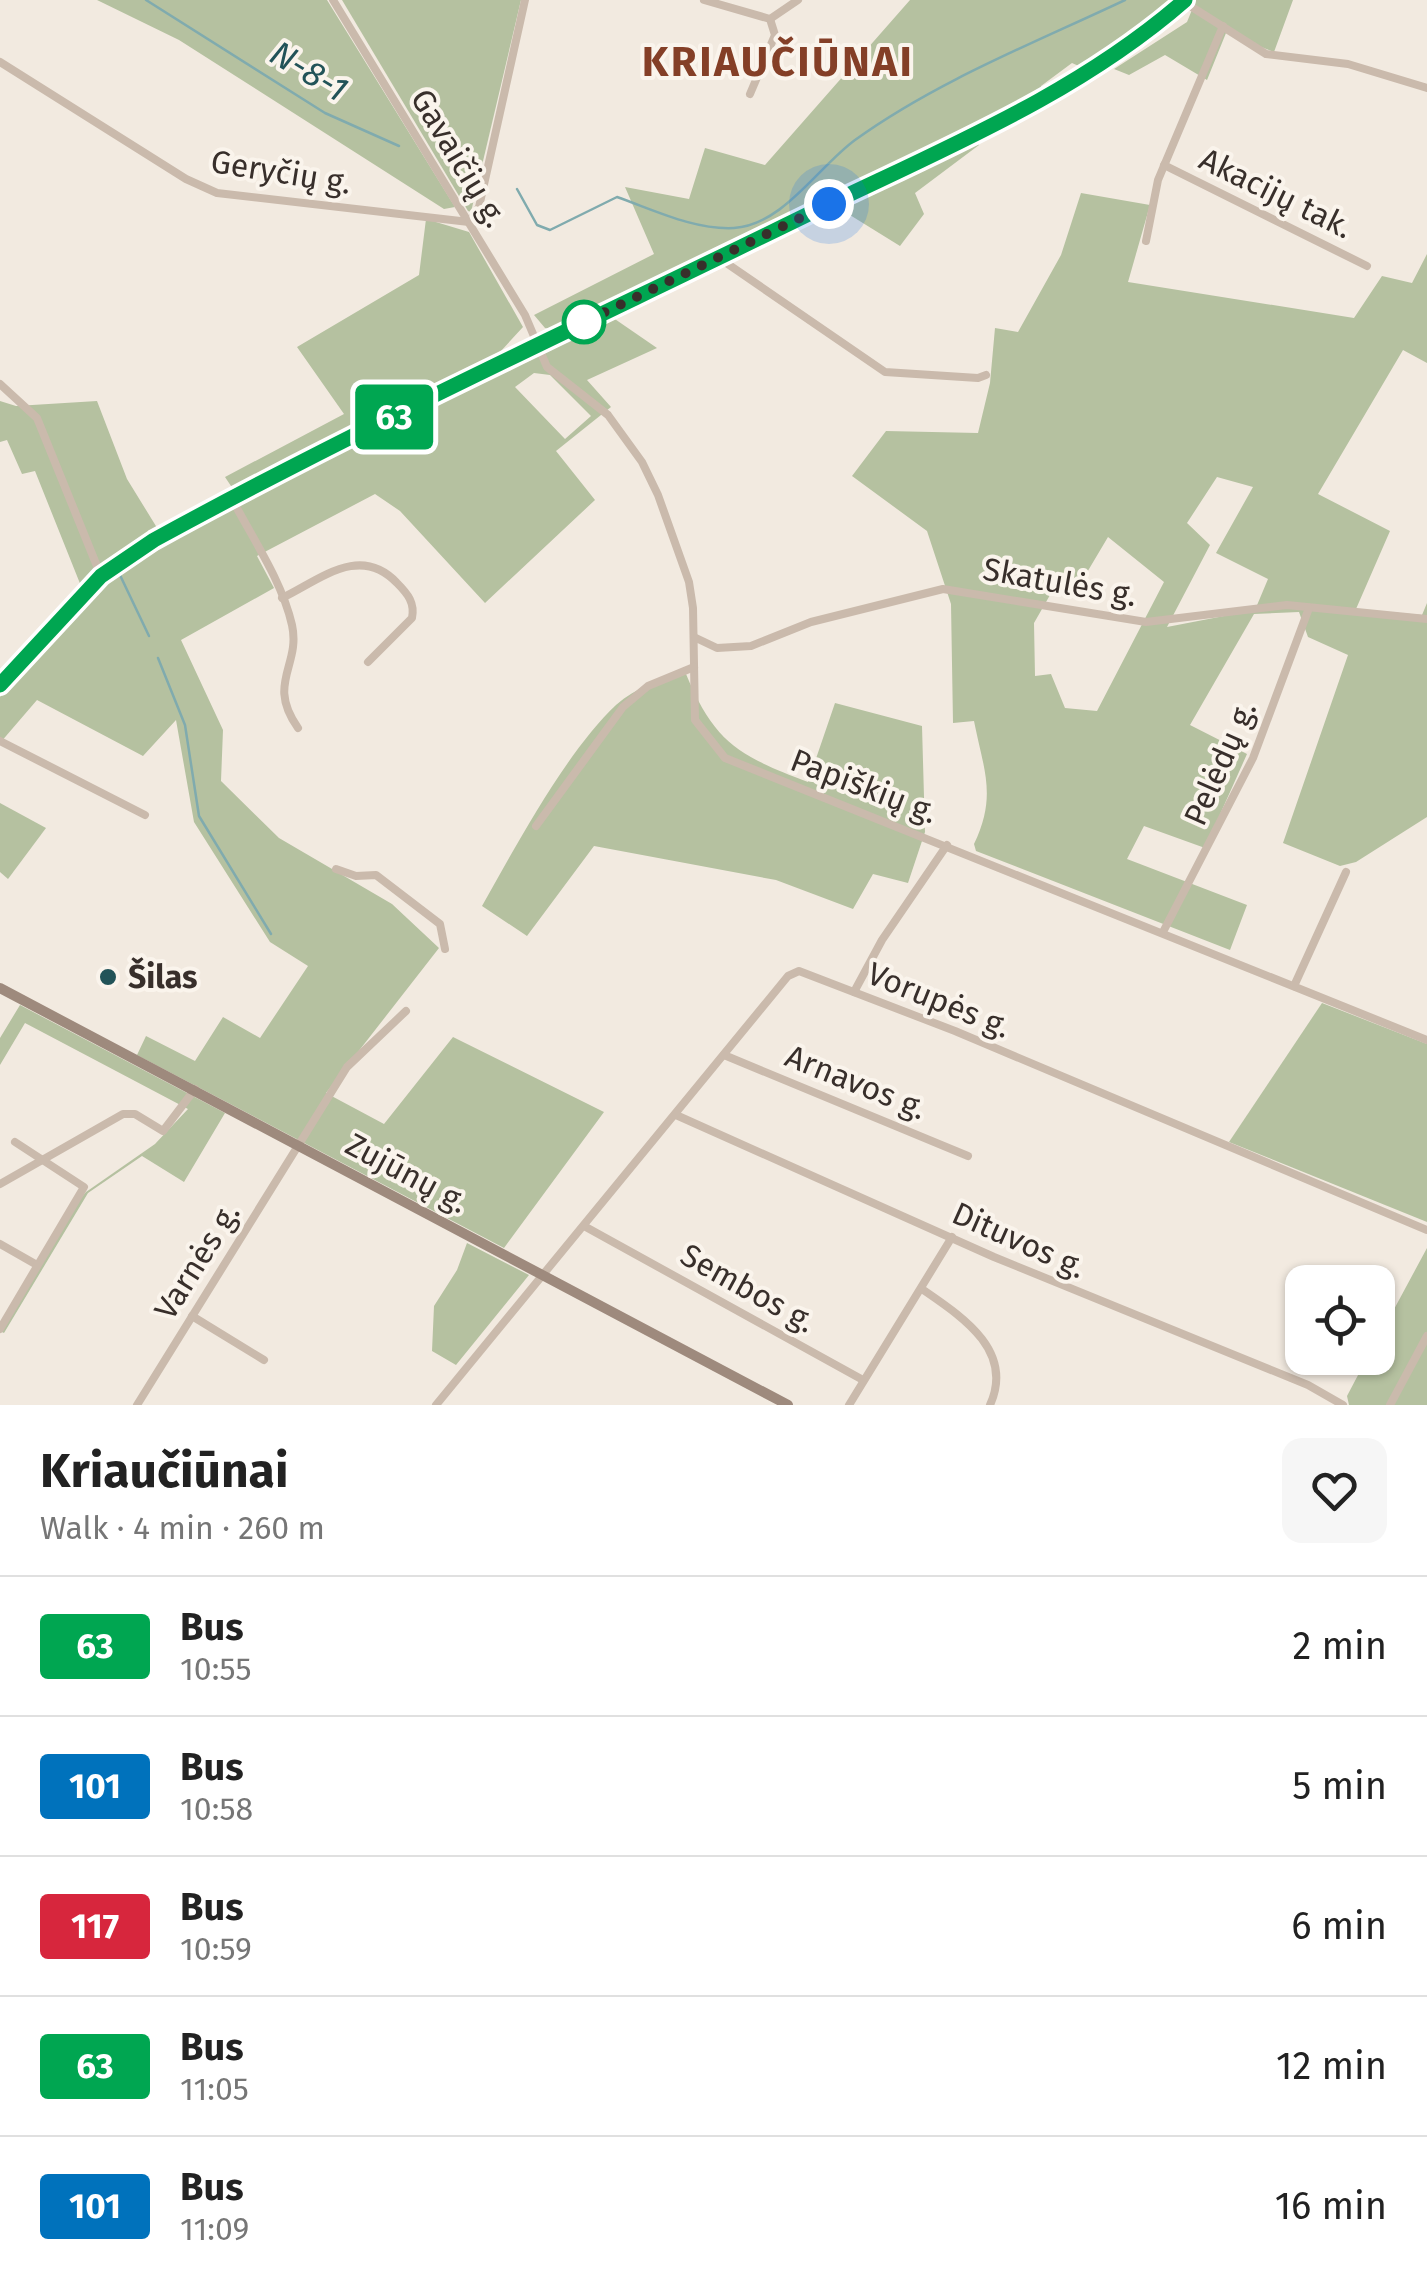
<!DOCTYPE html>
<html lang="en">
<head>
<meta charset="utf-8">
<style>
  :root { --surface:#fff; --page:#f6f6f6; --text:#222; --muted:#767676; --line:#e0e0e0 }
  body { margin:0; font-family:"Fira Sans",sans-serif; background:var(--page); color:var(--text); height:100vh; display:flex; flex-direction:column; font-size:38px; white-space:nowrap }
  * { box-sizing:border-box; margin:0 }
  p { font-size:32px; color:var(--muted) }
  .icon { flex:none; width:55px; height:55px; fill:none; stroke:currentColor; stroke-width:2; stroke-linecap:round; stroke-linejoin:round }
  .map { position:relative; height:1405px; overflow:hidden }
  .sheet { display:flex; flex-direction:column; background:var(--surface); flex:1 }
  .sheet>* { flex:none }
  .badge { padding:0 20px; border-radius:8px; font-size:35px; line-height:65px }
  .fabs { position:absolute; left:1285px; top:1265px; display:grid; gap:20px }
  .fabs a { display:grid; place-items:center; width:110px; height:110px; border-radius:20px; background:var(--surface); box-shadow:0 2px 8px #0004; font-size:50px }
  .you { position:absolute; width:50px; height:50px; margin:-25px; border:8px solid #fff; border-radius:50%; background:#1a73e8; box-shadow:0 0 0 15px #1a73e833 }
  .map>.badge { position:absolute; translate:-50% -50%; box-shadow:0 0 0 5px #fff }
  .round { display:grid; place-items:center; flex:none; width:105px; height:105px; border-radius:20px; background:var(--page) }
  .headline { display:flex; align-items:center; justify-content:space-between; height:170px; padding:0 40px }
  h1 { font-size:48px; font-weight:700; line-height:75px }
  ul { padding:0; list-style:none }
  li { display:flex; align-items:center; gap:30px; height:140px; padding:0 40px; border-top:2px solid var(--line) }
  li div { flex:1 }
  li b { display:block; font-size:38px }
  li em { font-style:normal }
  li .badge { min-width:110px; font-weight:700; text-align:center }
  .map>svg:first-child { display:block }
  .green { fill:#b5c1a0; fill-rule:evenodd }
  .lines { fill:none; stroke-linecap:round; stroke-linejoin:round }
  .stream { stroke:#80abae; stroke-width:2.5 }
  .street { stroke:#cabaac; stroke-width:8 }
  .secondary { stroke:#9e8a7d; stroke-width:10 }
  .line-casing { stroke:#fff; stroke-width:22 }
  .line { stroke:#00a651; stroke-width:15 }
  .walk { stroke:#382f2b; stroke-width:10; stroke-dasharray:0 18 }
  .stop-dot { fill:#fff; stroke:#00a651; stroke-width:5 }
  .poi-dot { fill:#225358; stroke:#faf4ec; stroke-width:4 }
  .labels { text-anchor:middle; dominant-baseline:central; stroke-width:8; stroke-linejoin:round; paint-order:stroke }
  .street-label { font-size:32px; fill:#382f2b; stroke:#faf4ec }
  .poi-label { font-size:32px; font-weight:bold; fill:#382f2b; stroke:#faf4ec; text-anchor:start }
  .water-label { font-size:35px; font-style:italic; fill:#225358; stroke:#faf4ec }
  .district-label { font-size:42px; font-weight:bold; letter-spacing:2.5px; fill:#843f27; stroke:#faf4ec }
</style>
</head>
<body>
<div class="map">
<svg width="1427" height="1405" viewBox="0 0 1427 1405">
  <rect width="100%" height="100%" fill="#f2eae0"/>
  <!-- green -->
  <g class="green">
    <polygon points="97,0 327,0 455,207 444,209 179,40"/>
    <polygon points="342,0 521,0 471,212 468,211"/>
    <polygon points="910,0 1173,0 1119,44 1081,67 1072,63 1041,86 1040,95 992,120 555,330 545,328 534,315 654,254 625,187 689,199 705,148 765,165"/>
    <polygon points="1196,0 1293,0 1274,52 1226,33 1207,80 1165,55 1129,75 1114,69 1187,22"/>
    <polygon points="976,138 979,145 915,193 924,214 900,246 837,207"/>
    <path d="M1081,193L1150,205L1128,282L1354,318L1382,276L1412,283L1427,254V363L1403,350L1318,494L1390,531L1356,609L1422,615L1427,603V817L1356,862L1340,866L1283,843L1348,655L1308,637L1299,612L1254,614L1190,725L1247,754L1205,848L1144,826L1127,859L1247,905L1230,950L976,851L974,844C997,796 984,771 974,721L953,723L951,604L927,531L852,476L886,431L978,433L990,383L995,328L1018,332L1061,255ZM1217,477L1253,487L1216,553L1268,579L1255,610L1167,627L1210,545L1187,523ZM1108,537L1164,582L1097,711L1065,708L1051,674L1035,676L1034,623L1054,588L1073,596Z"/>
    <polygon points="426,219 469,232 523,327 501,351 469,371 235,492 225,477 344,414 297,347 419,275"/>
    <path d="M609,315L657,348L587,380L611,407L556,451L595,500L485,603L400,511L375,494L257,556L274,588L181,640L223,730L221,781L279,838L392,904L439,948L326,1093L384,1124L453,1037L604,1112L504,1248L137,1055L146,1036L195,1061L223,1017L260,1038L308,966L270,942L194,822L176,720L143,756L37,700L0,743V697L88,596L132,560ZM534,373L550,375L591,416L565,439L515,387Z"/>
    <polygon points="0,401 16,406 97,401 127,479 159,531 122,553 81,586 35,471 22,474 7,440 0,442"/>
    <path d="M686,674C715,744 740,756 808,782L835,703L922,726L925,832L908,883L873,874L853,909L776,880L594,846L527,936L482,906C516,846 566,752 616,705C636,687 660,680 686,674Z"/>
    <polygon points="0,803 46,828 8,879 0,872"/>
    <polygon points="1322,1003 1427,1044 1427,1222 1229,1142"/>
    <polygon points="20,1005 225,1113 184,1182 142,1156 88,1193 4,1333 0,1331 81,1198 86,1192 155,1144 188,1109 25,1023 0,1065 0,1038"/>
    <polygon points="467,1243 529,1275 456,1365 432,1351 434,1306 457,1270"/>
    <polygon points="1427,1248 1427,1405 1349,1405 1347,1396 1367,1358 1378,1358 1378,1339"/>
  </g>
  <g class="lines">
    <!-- stream -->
    <g class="stream">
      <polyline points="146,0 325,113 399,146"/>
      <path d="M517,189L537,225L550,230L617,197C654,210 694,230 734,228C783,225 818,167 855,140C937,81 1034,43 1125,0"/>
      <polyline points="119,573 149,636"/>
      <polyline points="158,658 185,725 199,816 271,934"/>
    </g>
    <!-- street -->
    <g class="street">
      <polyline points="333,0 525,315 547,367 608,415 642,462 658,495 689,582 693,608 695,720 725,758 1427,1040"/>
      <polyline points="704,0 770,19 775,35 750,94"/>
      <polyline points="1184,2 1266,54 1348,64 1427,88"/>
      <polyline points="770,19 798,0"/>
      <polyline points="0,62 186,179 217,193 469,222"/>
      <polyline points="1164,165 1367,266"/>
      <polyline points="469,222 479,207 525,0"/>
      <polyline points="1146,241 1158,180 1223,26"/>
      <polyline points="719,258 885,372 978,378 986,375"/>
      <polyline points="0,384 37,418 101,576"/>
      <path d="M232,499C253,539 282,581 292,625C301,666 266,683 298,728"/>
      <path d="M282,598C321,579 360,544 397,583C408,594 415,603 412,618L368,662"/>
      <polyline points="696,638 717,648 751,646 811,622 943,589 1146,622 1287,605 1427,619"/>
      <polyline points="0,741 145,815"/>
      <polyline points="536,826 623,707 648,686 694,667"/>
      <polyline points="336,869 356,876 376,875 440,924 445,949"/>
      <polyline points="1163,932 1253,758 1309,608"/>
      <polyline points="1294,986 1346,872"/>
      <polyline points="854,992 882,940 947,845"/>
      <polyline points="724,1055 968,1156"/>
      <polyline points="676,1115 994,1257 1308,1385 1343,1405"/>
      <polyline points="0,1184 123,1114 135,1114 163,1131 195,1089"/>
      <polyline points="584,1226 863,1380"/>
      <polyline points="0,1244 37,1265"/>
      <path d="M922,1289C961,1316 1015,1350 990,1405"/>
      <polyline points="192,1316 264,1360"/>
      <polyline points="0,1329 84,1187 15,1142"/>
      <polyline points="137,1405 347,1067 406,1011"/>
      <polyline points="436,1405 788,976 799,971 955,1031 1427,1230"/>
      <polyline points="849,1405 952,1237"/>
      <polyline points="1390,1405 1427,1336"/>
    </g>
    <!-- secondary -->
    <g class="secondary">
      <path d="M0,685L101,576L154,540C363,427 578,326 791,223C926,157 1071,100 1185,0"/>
      <polyline points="0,988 788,1405"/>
    </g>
  </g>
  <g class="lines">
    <!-- line casing -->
    <g class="line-casing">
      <path id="line" d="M0,685L101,576L154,540C373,420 601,316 825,206C950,146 1080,92 1185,0"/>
    </g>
    <!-- line -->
    <use href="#line" class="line"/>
    <!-- walk -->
    <polyline class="walk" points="584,322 570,329 829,204"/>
  </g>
  <!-- markers -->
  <circle class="stop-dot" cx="584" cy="322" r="20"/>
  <circle class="poi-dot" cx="108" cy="977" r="10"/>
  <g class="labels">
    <!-- street labels -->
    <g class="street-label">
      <text transform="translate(459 158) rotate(59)">Gavaičių g.</text>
      <text transform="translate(281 172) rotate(9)">Geryčių g.</text>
      <text transform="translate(1276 193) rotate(26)">Akacijų tak.</text>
      <text transform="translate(1060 582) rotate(10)">Skatulės g.</text>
      <text transform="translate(1220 763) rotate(-66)">Pelėdų g.</text>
      <text transform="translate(864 786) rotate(21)">Papiškių g.</text>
      <text transform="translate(939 1000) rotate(22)">Vorupės g.</text>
      <text transform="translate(856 1082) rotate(22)">Arnavos g.</text>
      <text transform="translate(407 1173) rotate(28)">Zujūnų g.</text>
      <text transform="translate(1019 1240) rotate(24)">Dituvos g.</text>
      <text transform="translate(197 1261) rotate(-58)">Varnės g.</text>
      <text transform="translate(748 1288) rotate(29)">Sembos g.</text>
    </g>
    <!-- poi labels -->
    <g class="poi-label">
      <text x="128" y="977">Šilas</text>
    </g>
    <!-- water labels -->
    <g class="water-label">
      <text transform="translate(309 71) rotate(31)">N-8-1</text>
    </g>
    <!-- district labels -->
    <g class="district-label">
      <text x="778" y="62">KRIAUČIŪNAI</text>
    </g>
  </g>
</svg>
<div class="fabs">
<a><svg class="icon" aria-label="locate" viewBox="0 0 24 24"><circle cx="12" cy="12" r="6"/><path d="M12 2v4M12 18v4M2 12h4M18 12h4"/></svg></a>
</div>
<div class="you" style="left:829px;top:204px"></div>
<b class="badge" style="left:394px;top:417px;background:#00a651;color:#fff">63</b>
</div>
<section class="sheet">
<div class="headline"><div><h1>Kriaučiūnai</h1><p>Walk · 4 min · 260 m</p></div><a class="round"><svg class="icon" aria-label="heart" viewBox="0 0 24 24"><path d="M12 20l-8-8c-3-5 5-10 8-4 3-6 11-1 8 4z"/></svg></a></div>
<ul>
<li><span class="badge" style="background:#00a651;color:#fff">63</span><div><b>Bus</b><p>10:55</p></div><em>2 min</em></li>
<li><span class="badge" style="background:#0072bc;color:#fff">101</span><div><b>Bus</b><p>10:58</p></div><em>5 min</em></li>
<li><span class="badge" style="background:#d7263d;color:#fff">117</span><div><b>Bus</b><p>10:59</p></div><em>6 min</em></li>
<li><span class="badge" style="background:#00a651;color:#fff">63</span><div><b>Bus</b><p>11:05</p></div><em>12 min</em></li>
<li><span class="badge" style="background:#0072bc;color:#fff">101</span><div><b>Bus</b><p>11:09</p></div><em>16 min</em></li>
</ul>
</section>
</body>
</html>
